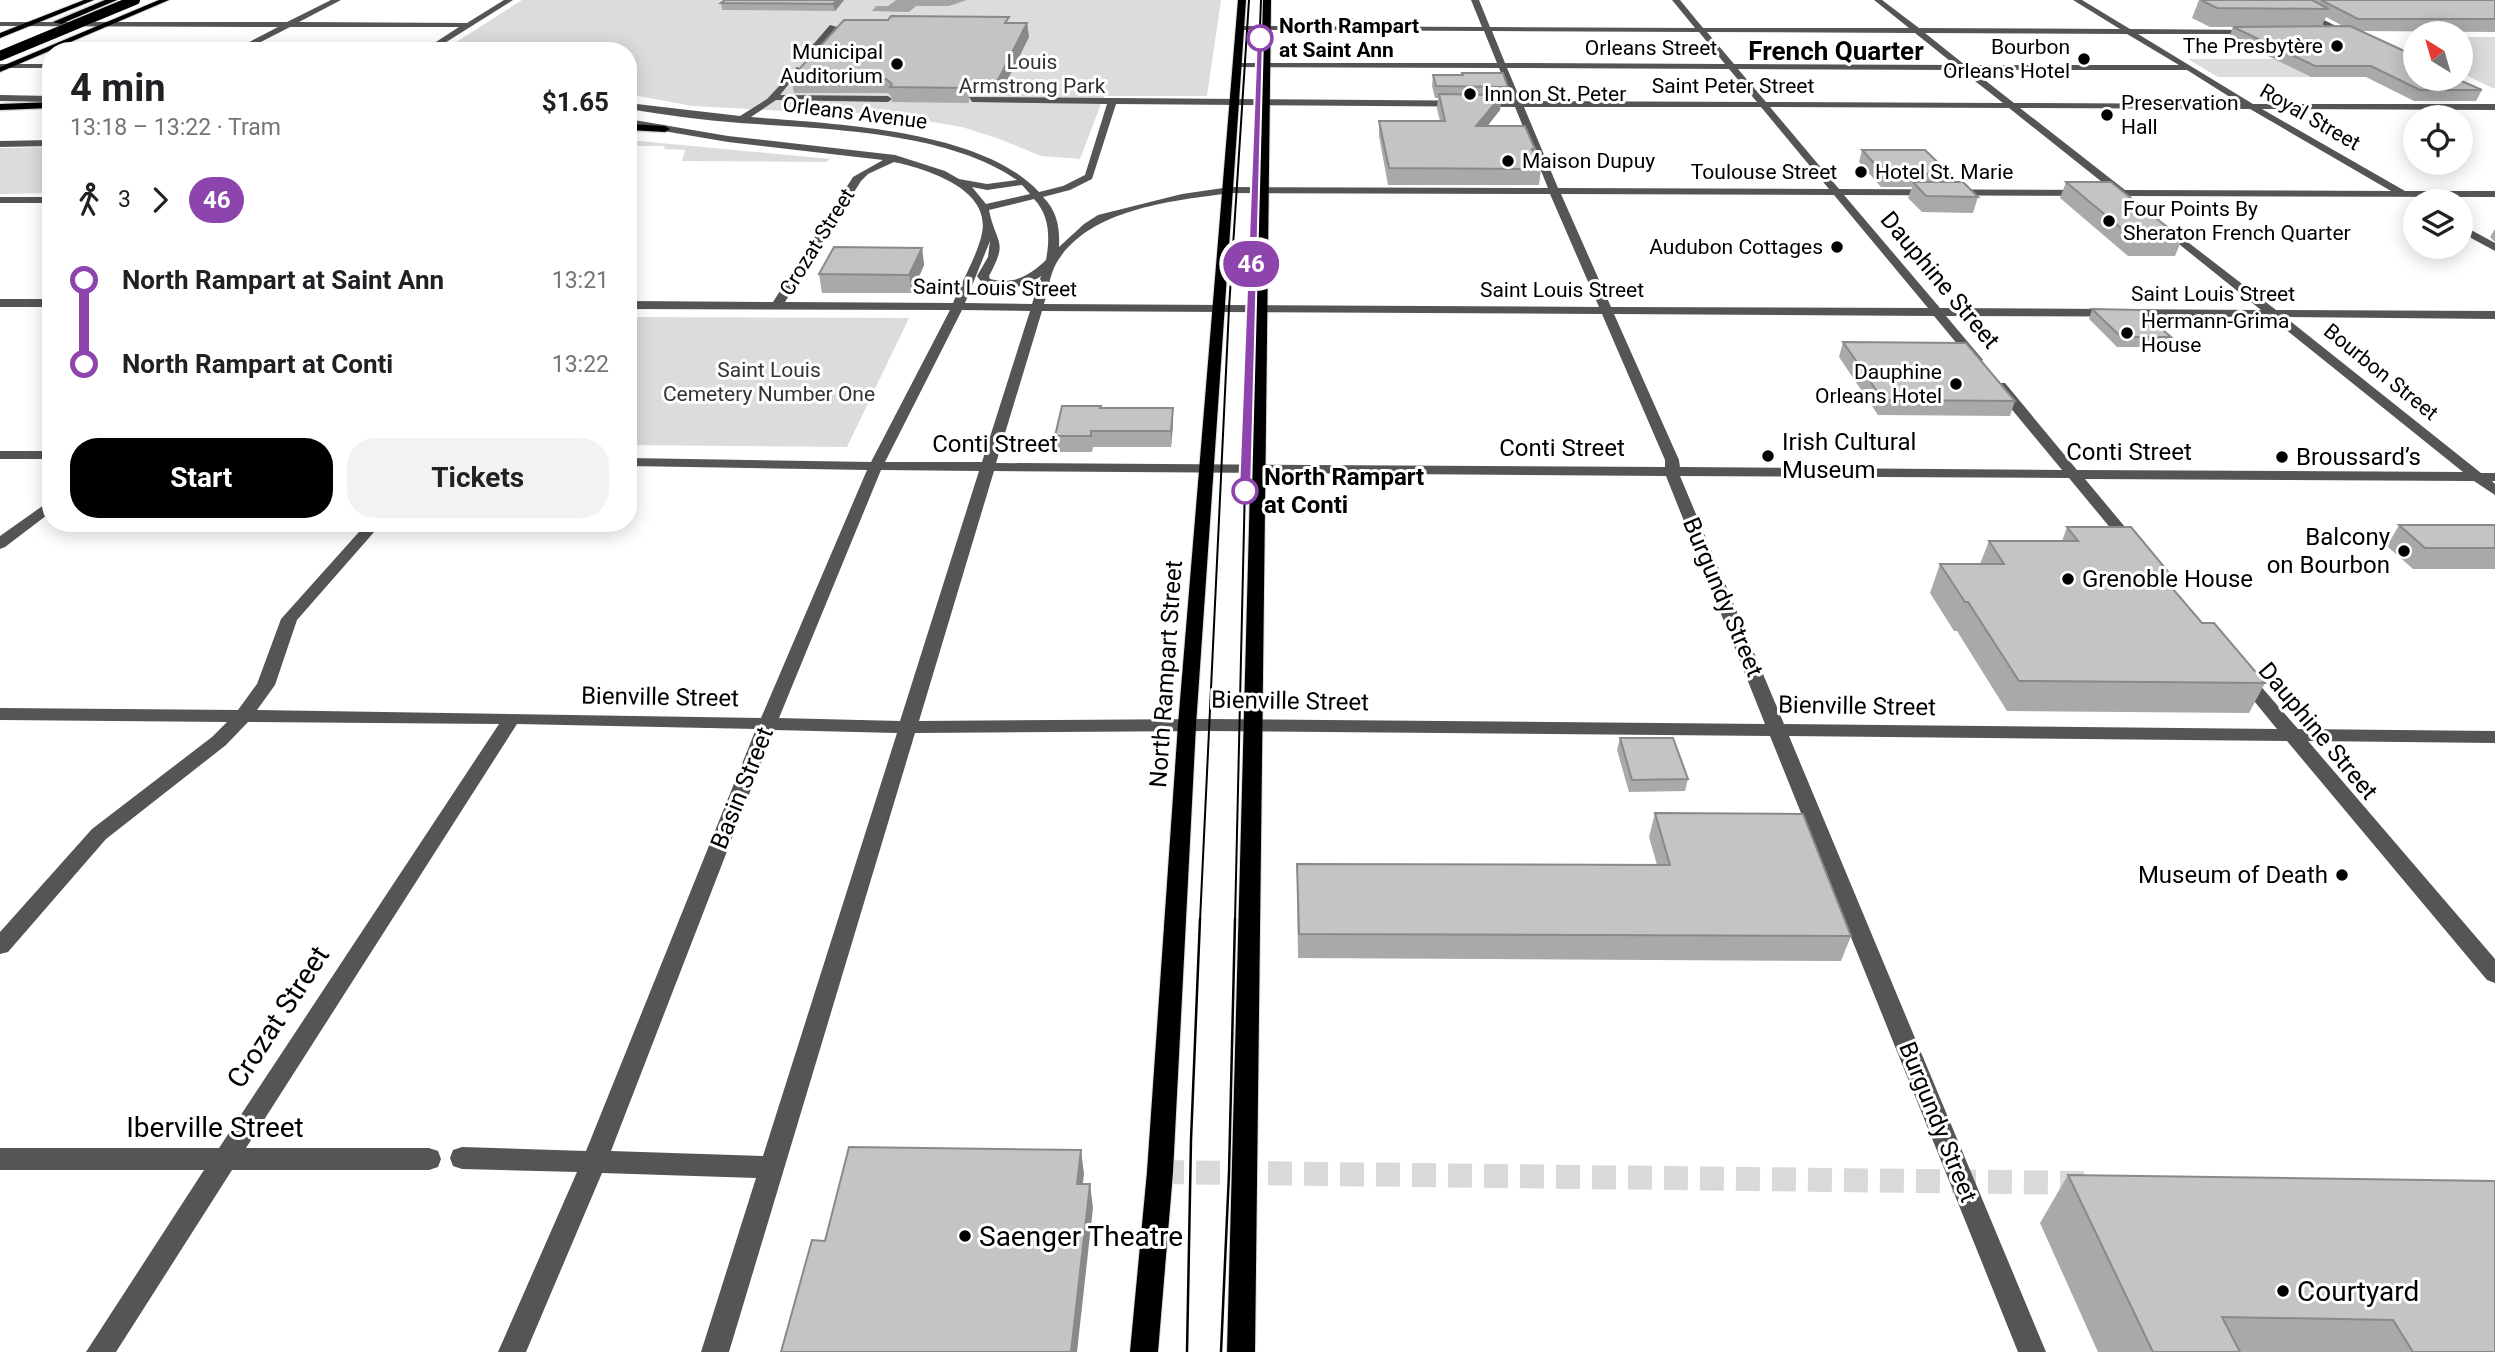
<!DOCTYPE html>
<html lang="en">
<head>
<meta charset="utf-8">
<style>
  :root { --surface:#fff; --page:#f2f2f2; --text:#202124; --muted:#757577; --accent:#000 }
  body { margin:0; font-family:Roboto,sans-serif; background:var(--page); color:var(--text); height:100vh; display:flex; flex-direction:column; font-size:26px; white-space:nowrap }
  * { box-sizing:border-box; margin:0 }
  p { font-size:23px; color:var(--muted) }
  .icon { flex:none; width:38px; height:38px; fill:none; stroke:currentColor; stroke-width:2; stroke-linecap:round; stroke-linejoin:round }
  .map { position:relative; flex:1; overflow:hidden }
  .panel { position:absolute; left:42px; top:42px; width:595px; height:490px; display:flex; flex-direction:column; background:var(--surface); border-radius:28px; box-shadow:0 4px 18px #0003 }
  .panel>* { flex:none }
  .badge { padding:0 14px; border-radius:23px; font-size:24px; line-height:46px }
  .needle { width:46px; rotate:323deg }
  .controls { position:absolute; left:2403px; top:21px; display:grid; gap:14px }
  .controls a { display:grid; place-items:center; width:70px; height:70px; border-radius:50%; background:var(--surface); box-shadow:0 4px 18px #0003; font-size:35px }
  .map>.badge { position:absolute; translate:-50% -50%; box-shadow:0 0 0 4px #fff }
  .legs { display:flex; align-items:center; gap:10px; height:77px; padding:0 28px; font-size:23px }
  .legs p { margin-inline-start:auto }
  .overview { display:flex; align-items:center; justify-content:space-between; height:119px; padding:0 28px }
  h1 { font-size:38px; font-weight:700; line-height:52px }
  .button { display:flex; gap:14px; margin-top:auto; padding:14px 28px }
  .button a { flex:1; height:80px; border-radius:28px; background:var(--accent); color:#fff; font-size:28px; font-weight:700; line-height:80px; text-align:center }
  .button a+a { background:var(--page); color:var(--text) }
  ul { padding:0 28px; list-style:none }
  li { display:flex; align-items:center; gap:24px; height:84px; font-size:26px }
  li i { display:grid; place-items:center; width:10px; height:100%; margin:0 9px; background:currentColor }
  li i::after { content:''; width:18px; height:18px; margin:-9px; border:5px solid; border-radius:50%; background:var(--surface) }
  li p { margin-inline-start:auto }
  li:first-child i { background:linear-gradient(#0000 50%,currentColor 0) }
  li:last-child i { background:linear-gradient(currentColor 50%,#0000 0) }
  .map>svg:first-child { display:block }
  .green { fill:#dcdcdc }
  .water { fill:#a3a3a3 }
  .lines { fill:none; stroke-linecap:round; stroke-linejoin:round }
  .minor-tunnel-far1 { stroke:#d9d9d9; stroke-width:8; stroke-dasharray:8 4.5; stroke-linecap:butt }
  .minor-tunnel { stroke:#d9d9d9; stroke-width:24; stroke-dasharray:24 12; stroke-linecap:butt }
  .major-casing { stroke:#dbdbdb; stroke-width:2 }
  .highway-casing { stroke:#dbdbdb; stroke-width:3 }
  .minor { fill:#555; fill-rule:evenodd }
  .major { fill:#000; fill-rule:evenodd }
  .highway { fill:#000; fill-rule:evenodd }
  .tram-far1 { stroke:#000; stroke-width:2 }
  .tram { stroke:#000; stroke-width:2.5 }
  .highway-bridge-casing { stroke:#dbdbdb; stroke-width:10; stroke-linecap:butt }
  .highway-bridge { stroke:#000; stroke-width:10 }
  .wall { fill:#a9a9a9; fill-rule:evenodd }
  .shaded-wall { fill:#898989 }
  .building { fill:#c4c4c4; stroke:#898989; stroke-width:2 }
  .line-1 { fill:#8e44ad; stroke:#fff; stroke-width:2 }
  .stop-1-dot { fill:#fff; stroke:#8e44ad; stroke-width:3.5 }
  .poi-dot { fill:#000; stroke:#fff; stroke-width:2.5 }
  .labels { text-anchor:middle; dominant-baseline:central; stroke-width:6; stroke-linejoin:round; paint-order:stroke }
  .far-stop-label { font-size:21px; font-weight:bold; fill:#000; stroke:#fff; text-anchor:start }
  .far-poi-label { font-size:21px; fill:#000; stroke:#fff; text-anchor:start }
  .far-street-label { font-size:21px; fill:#000; stroke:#fff }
  .far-park-label { font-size:21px; fill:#333; stroke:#fff }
  .street-label { font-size:24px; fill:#000; stroke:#fff }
  .poi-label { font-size:24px; fill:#000; stroke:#fff; text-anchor:start }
  .stop-label { font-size:24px; font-weight:bold; fill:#000; stroke:#fff; text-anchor:start }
  .far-district-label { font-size:26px; font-weight:bold; fill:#000; stroke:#fff }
  .near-street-label { font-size:28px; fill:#000; stroke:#fff }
  .near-poi-label { font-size:28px; fill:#000; stroke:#fff; text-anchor:start }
</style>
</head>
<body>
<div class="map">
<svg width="2495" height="1352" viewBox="0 0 2495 1352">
  <rect width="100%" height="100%" fill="#fff"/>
  <!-- green -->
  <g class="green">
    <polygon points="522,0 1221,0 1207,96 1104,96 1080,159 1041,156 997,138 962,127 903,117 838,111 804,112 692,106 628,94 628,51 442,51"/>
    <polygon points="2461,37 2495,37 2495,89 2461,73"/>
    <polygon points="2188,59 2275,59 2311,77 2218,77"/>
    <polygon points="628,140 830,159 826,162 682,161 685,150 664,149 665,146 628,146"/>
    <polygon points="51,147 51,193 0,194 0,148"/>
    <polygon points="628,317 909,318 847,447 628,445"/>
  </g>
  <!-- water -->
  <polygon class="water" points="896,0 967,0 949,6 916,6 909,12 872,11 876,6 888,6"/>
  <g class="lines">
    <!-- minor-tunnel-far1 -->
    <polyline class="minor-tunnel-far1" points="797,69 806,58"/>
    <!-- minor-tunnel -->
    <polyline class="minor-tunnel" points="1160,1172 2086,1183"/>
    <!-- major casing -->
    <g class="major-casing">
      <g id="major">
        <polygon points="84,0 94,0 0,38 0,33"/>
        <polygon points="159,0 169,0 0,72 0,67"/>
        <polygon points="1238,0 1246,0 1196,725 1173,1172 1158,1352 1130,1352 1147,1172 1178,725"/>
        <polygon points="1263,0 1271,0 1255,1352 1227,1352"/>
      </g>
    </g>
    <!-- highway casing -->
    <g class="highway-casing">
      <g id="highway">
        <polygon points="105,0 117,0 61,24 53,22"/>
        <polygon points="51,102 51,108 0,110 0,104"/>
        <polygon points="628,124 665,126 670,129 665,132 628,130"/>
      </g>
    </g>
    <!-- minor -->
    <g class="minor">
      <polygon points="331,0 341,0 299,22 467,23 504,0 513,0 432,51 422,51 459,27 290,27 243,51 232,51 278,27 0,26 0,22 287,22"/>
      <path d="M1471,0H1479L1490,27L1695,28L1672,0H1680L1703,28H1909L1874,0H1882L1919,28L2120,29L2073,0H2082L2130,29L2256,30L2253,34H2138L2253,104H2495V110L2262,109L2405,191H2495V197L2129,196L2125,198L2120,196L1844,195L1940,308L2261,310L2159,228V224L2163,223L2276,310L2495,311V319L2285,317L2481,473H2495V481H2492L2495,484V495L2474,481L2085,479L2140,545L2132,550L2127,548L2069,478L1680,476L1784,724L2277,729L2236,679L2245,674L2251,675L2298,729L2495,731V743L2308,741L2495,959V983L2487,980L2287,741L1789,736L2046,1352H2018L1770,736L1208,731L915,733L729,1352H701L756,1178L602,1173L526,1352H498L577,1172L462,1169L453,1166L450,1158L453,1150L462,1147L586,1151L756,729L517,724L246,1148H429L438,1151L441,1159L438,1167L429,1170H232L116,1352H86L204,1170H0V1148H219L499,724L248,722L226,745L106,839L8,952L0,954V932L92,829L212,737L227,722L0,720V708L238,710L257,684L281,619L367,523H382L297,620L275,685L257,710L761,718L867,470L628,466V458L871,462L950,310L628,309V301L773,302L853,177L883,160L728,142L628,125V119L728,136L895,155L945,171L959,179L987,184L1017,180C947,131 824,129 740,123C703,120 665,115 628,109V103L740,116L767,99L797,67L801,69L780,95L888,96L892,99L888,102L776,100L751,117C834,124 981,129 1039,192L1063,186L1085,175L1107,104L972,102L969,97L1513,101L1499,68L1237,67L1233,65L1237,63H1497L1484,31L1240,30L1236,28L1240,26L1482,27ZM1492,31L1699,32L1725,64L1505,63ZM1707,32L1915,33L1955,65L1734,64ZM1925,33L2127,34L2179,65H1965ZM1507,68L1729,69L1757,102L1521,101ZM1738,69L1961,70L2003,103L1766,102ZM1972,70H2187L2241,104L2014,103ZM1116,104L1515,107L1548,188L1230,187L1182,194L1098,215L1084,224L1059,247C1060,227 1057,211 1043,197L1070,190L1092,179ZM1524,107H1761L1829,189L1558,188ZM1770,107L2009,108L2112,190L1839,189ZM2020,108L2250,109L2391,191L2125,190ZM894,162C927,169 991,189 982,233C978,254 961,283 953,303L785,302L861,181L868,174ZM1022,185L1030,194L986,204L972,187L987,190ZM1230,193L1550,194L1599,307L1044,304C1048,291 1050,273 1057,262C1090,208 1173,201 1230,193ZM1561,194L1834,195L1928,308L1611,307ZM1034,199C1050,216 1050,238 1046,260C1029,276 1014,285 990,279L989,276C1009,239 996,245 989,210ZM990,241L988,257L977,276C990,298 1024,288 1041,276L1032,304L965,303ZM962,310L1030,311L982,462H885ZM1042,311L1602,314L1665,460V467L996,463ZM1614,314L1934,316L1973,363L1977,364L1983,360L1946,316L2270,317L2463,472L2077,470L2005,383H1995V389L2062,470L1680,467L1679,460ZM881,470L979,471L900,721L779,718ZM994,471L1666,476L1765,724L1208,719L919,721ZM774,730L897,733L763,1156L611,1151Z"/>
      <polygon points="2274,0 2284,0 2348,32 2341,34"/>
      <polygon points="830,25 837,27 809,60 803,60 803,56"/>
      <rect x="0" y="64" width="51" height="4"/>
      <polygon points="0,95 51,96 51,102 0,101"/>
      <polygon points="51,140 51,146 0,147 0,141"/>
      <rect x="0" y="197" width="51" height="6"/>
      <polygon points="2460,224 2495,243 2495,251 2460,232"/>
      <rect x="0" y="299" width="51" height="8"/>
      <rect x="0" y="451" width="51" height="8"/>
      <polygon points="51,500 51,512 5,547 0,549 0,536"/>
    </g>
    <!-- major -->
    <use href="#major" class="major"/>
    <!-- highway -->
    <use href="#highway" class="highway"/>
    <!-- tram-far1 -->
    <g class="tram-far1">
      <polyline points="1200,921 1229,308 1249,0"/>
      <polyline points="1235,921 1249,308 1261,0"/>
    </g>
    <!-- tram -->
    <g class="tram">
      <polyline points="1187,1352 1191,1140 1200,919"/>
      <polyline points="1221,1352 1229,1173 1235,919"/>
    </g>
    <!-- highway-bridge casing -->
    <g class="highway-bridge-casing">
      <polyline id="highway-bridge" points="0,56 135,0"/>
    </g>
    <!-- highway-bridge -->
    <use href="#highway-bridge" class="highway-bridge"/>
  </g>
  <!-- wall -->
  <g class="wall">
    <polygon points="725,0 844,0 835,11 722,10 721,3"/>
    <path d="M2199,0H2495V32L2361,31L2415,79L2482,90L2476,101H2414L2366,77H2311L2229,37L2233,27H2210L2192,18ZM2326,17L2343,26H2322Z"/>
    <polygon points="1009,23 1027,23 1029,37 1000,95 969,94 969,103 892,102 891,96 888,93 794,93 791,78"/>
    <polygon points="1462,73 1508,87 1507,98 1501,98 1500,110 1487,126 1535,149 1534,155 1541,169 1539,185 1388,185 1379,136 1379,121 1440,121 1437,109 1438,98 1435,98 1432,86 1433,75 1462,75"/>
    <polygon points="1862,150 1950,174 1948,182 1978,197 1973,213 1922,212 1908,198 1912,187 1881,187 1859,162"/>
    <polygon points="2066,182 2182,239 2175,256 2128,256 2060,198"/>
    <polygon points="2495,229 2495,242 2490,237"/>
    <polygon points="922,248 924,265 912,293 822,293 819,274"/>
    <polygon points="2092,309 2171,337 2167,347 2117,347 2089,319"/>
    <polygon points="1843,342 2015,401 2010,416 1878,415 1839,357"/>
    <polygon points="1101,406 1101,408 1173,424 1171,447 1093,447 1092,452 1057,452 1055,436"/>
    <polygon points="2399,525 2495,525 2495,569 2413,569 2387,546"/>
    <polygon points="2067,527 2170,574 2167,581 2202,623 2265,683 2249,713 2007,711 1957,631 1954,631 1930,593 1940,564 1980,564 1989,541 2062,541"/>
    <polygon points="1620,738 1688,779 1685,791 1629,792 1617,750"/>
    <polygon points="1655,813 1851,936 1841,961 1298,958 1297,888 1297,864 1657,865 1649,837"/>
    <polygon points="2068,1175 2495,1352 2098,1352 2040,1223"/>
  </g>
  <!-- shaded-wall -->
  <g class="shaded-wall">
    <polygon points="837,0 844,0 835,11 833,4"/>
    <polygon points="1027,23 1029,37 1000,95 998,80"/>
    <polygon points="1502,95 1500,110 1475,142 1476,126"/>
    <polygon points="922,248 924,265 912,293 909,275"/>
    <polygon points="1173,408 1173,424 1171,447 1171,431"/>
    <polygon points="1081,1150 1084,1174 1080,1208 1077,1184"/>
    <polygon points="1090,1184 1093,1208 1077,1352 1071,1352"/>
  </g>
  <!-- building -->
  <g class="building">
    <polygon points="725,0 837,0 833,4 721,3"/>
    <polygon points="2201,0 2312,0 2329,9 2217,8"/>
    <polygon points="2321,0 2495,0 2495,19 2358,19"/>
    <polygon points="891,16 1009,17 1005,23 1027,23 998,80 967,80 965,82 968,88 890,87 892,84 886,79 791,78 844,20 888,20"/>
    <polygon points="2350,26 2415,56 2415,79 2457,79 2482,90 2420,90 2371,66 2315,66 2233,27"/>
    <polygon points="1462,73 1503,73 1508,87 1436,86 1433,75 1463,75"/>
    <polygon points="1439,94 1502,95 1476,126 1525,126 1535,149 1532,149 1541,169 1389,168 1379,121 1445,121"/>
    <polygon points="1862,150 1925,150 1950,174 1884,174"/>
    <polygon points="1913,182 1963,182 1978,197 1926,196"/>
    <polygon points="2066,182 2111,182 2182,239 2134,239"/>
    <polygon points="834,247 922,248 909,275 819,274"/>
    <polygon points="2092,309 2140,310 2171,337 2121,337"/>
    <polygon points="1843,342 1966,343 2015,401 1883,400"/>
    <polygon points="1062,406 1101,406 1100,408 1173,408 1171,431 1091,431 1091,436 1055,436"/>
    <polygon points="2399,525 2495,525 2495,548 2425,548"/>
    <polygon points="2067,527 2131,527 2170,574 2160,574 2202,623 2214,623 2265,683 2019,681 1968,602 1965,602 1940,564 2004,564 1989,541 2078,541"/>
    <polygon points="1620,738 1673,738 1688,779 1632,780"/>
    <polygon points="1655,813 1803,814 1851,936 1299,934 1297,864 1670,865"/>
    <polygon points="849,1147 1081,1150 1077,1184 1090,1184 1071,1352 781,1352 812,1240 825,1241"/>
    <polygon points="2068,1175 2495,1181 2495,1352 2413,1352 2393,1320 2222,1317 2240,1352 2153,1352"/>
  </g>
  <!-- line-1 -->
  <polygon class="line-1" points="1260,36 1263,38 1251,491 1245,494 1239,491 1257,38"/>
  <!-- markers -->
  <g class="stop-1-dot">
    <circle cx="1260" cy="38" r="12"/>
    <circle cx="1245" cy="491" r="12"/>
  </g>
  <g class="poi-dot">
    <circle cx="2337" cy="46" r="7"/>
    <circle cx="2084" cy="59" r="7"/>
    <circle cx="897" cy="64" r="7"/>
    <circle cx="1470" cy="94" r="7"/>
    <circle cx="2107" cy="115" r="7"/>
    <circle cx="1508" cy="161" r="7"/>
    <circle cx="1861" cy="172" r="7"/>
    <circle cx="2109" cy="221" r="7"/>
    <circle cx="1837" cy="247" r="7"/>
    <circle cx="2127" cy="333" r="7"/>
    <circle cx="1956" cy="384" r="7"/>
    <circle cx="1768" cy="456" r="7"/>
    <circle cx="2282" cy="457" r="7"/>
    <circle cx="2404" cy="551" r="7"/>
    <circle cx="2068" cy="579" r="7"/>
    <circle cx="2342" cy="875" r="7"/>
    <circle cx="965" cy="1236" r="7"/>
    <circle cx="2283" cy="1291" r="7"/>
  </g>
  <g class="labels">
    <!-- far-stop labels -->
    <g class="far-stop-label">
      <text x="1279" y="26">North Rampart<tspan x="1279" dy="24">at Saint Ann</tspan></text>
    </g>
    <!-- far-poi labels -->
    <g class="far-poi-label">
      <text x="2323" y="46" text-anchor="end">The Presbytère</text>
      <text x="2070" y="47" text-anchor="end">Bourbon<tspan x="2070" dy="24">Orleans Hotel</tspan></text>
      <text x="883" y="52" text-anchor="end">Municipal<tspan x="883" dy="24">Auditorium</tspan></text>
      <text x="1484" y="94">Inn on St. Peter</text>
      <text x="2121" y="103">Preservation<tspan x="2121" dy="24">Hall</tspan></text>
      <text x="1522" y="161">Maison Dupuy</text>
      <text x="1875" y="172">Hotel St. Marie</text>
      <text x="2123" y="209">Four Points By<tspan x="2123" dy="24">Sheraton French Quarter</tspan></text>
      <text x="1823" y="247" text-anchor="end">Audubon Cottages</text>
      <text x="2141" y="321">Hermann-Grima<tspan x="2141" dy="24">House</tspan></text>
      <text x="1942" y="372" text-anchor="end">Dauphine<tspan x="1942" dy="24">Orleans Hotel</tspan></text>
    </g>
    <!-- far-street labels -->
    <g class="far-street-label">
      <text x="1651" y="48">Orleans Street</text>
      <text x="1733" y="86">Saint Peter Street</text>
      <text transform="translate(855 113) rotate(7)">Orleans Avenue</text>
      <text transform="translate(2310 117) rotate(30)">Royal Street</text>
      <text x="1764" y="172">Toulouse Street</text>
      <text transform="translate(817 242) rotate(-58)">Crozat Street</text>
      <text transform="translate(995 288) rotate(1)">Saint Louis Street</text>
      <text x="1562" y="290">Saint Louis Street</text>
      <text x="2213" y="294">Saint Louis Street</text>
      <text transform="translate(2381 372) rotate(39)">Bourbon Street</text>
    </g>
    <!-- far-park labels -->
    <g class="far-park-label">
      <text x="1032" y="62">Louis<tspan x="1032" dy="24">Armstrong Park</tspan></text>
      <text x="769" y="370">Saint Louis<tspan x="769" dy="24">Cemetery Number One</tspan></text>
    </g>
    <!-- street labels -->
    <g class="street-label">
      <text transform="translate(1940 280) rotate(50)">Dauphine Street</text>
      <text x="995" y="444">Conti Street</text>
      <text x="1562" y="448">Conti Street</text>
      <text x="2129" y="452">Conti Street</text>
      <text transform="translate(1723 597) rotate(67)">Burgundy Street</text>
      <text transform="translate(1166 674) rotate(-86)">North Rampart Street</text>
      <text transform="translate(660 697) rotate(1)">Bienville Street</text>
      <text transform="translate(1290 701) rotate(1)">Bienville Street</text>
      <text transform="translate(1857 706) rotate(1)">Bienville Street</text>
      <text transform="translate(2318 731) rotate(50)">Dauphine Street</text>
      <text transform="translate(742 788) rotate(-68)">Basin Street</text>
      <text transform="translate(1938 1122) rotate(68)">Burgundy Street</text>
    </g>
    <!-- poi labels -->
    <g class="poi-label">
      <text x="1782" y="442">Irish Cultural<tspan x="1782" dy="28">Museum</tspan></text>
      <text x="2296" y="457">Broussard’s</text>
      <text x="2390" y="537" text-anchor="end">Balcony<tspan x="2390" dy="28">on Bourbon</tspan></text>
      <text x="2082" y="579">Grenoble House</text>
      <text x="2328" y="875" text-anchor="end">Museum of Death</text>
    </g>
    <!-- stop labels -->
    <g class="stop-label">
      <text x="1264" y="477">North Rampart<tspan x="1264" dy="28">at Conti</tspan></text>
    </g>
    <!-- far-district labels -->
    <g class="far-district-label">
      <text x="1836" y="51">French Quarter</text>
    </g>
    <!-- near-street labels -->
    <g class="near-street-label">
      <text transform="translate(278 1017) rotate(-57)">Crozat Street</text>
      <text x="215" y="1127">Iberville Street</text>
    </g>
    <!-- near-poi labels -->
    <g class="near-poi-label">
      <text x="979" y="1236">Saenger Theatre</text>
      <text x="2297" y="1291">Courtyard</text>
    </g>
  </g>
</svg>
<div class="controls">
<a><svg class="needle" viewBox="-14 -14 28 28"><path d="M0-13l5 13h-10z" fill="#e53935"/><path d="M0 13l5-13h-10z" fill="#757577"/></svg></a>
<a><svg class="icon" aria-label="locate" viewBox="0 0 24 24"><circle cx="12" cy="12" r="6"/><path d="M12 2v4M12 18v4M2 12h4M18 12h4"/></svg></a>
<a><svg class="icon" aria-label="layers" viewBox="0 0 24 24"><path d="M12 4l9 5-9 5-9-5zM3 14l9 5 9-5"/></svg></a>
</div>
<b class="badge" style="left:1251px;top:264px;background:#8e44ad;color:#fff">46</b>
<section class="panel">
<div class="overview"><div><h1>4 min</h1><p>13:18 – 13:22 · Tram</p></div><b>$1.65</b></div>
<div class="legs"><svg class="icon" aria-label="walk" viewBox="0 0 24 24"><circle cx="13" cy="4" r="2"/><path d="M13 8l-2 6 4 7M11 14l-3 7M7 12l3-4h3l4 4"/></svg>3<svg class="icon" aria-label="forward" viewBox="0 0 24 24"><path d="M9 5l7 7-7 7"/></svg><b class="badge" style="background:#8e44ad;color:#fff">46</b></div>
<ul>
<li><i style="color:#8e44ad"></i><b>North Rampart at Saint Ann</b><p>13:21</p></li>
<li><i style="color:#8e44ad"></i><b>North Rampart at Conti</b><p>13:22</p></li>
</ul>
<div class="button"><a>Start</a><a>Tickets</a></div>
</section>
</div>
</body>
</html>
